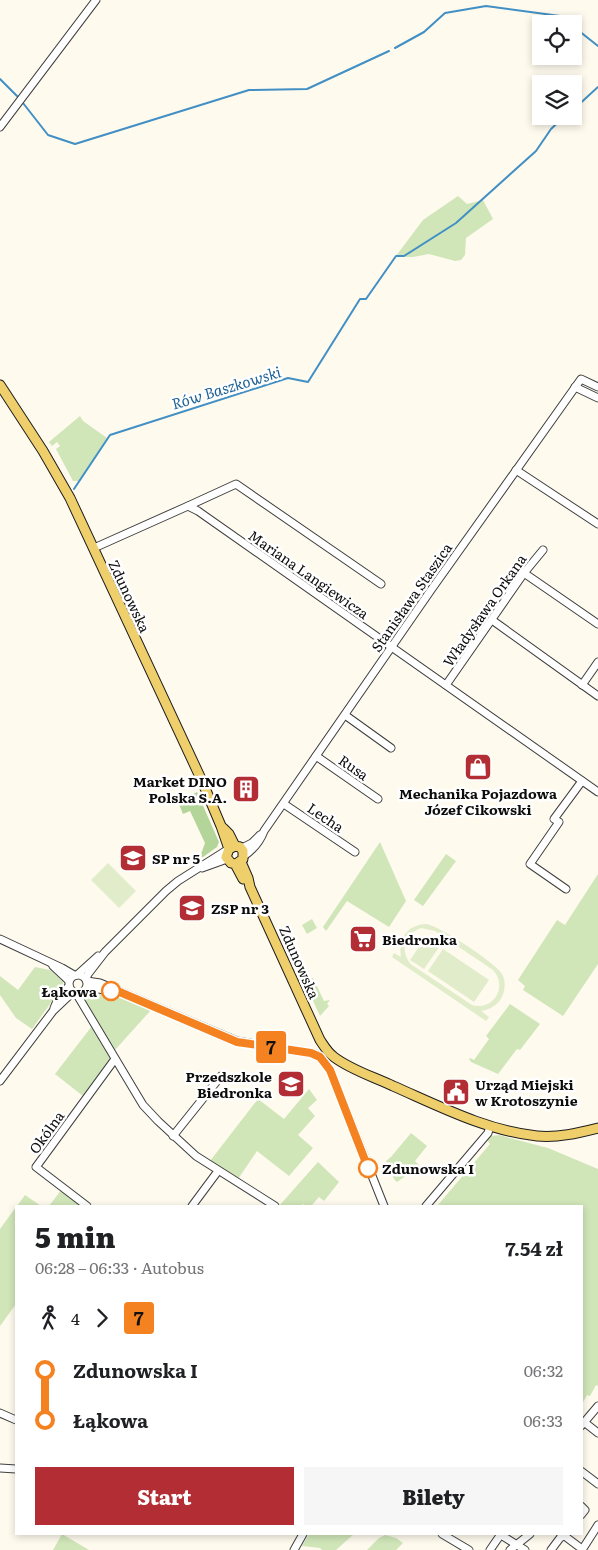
<!DOCTYPE html>
<html lang="pl">
<head>
<meta charset="utf-8">
<style>
  :root { --surface:#fff; --page:#f6f6f6; --text:#202124; --muted:#757577; --accent:#b22e34 }
  body { margin:0; font-family:Literata,serif; background:var(--page); color:var(--text); height:100vh; display:flex; flex-direction:column; font-size:19px; white-space:nowrap }
  * { box-sizing:border-box; margin:0 }
  p { font-size:16px; color:var(--muted) }
  .icon { flex:none; width:28px; height:28px; fill:none; stroke:currentColor; stroke-width:2; stroke-linecap:round; stroke-linejoin:round }
  .map { position:relative; flex:1; overflow:hidden }
  .drawer { position:absolute; left:15px; top:1205px; width:568px; height:330px; display:flex; flex-direction:column; background:var(--surface); border-radius:0px; box-shadow:0 2px 8px #0003 }
  .drawer>* { flex:none }
  .badge { padding:0 10px; border-radius:4px; font-size:18px; line-height:32px }
  .buttons { position:absolute; left:532px; top:15px; display:grid; gap:10px }
  .buttons a { display:grid; place-items:center; width:50px; height:50px; border-radius:0px; background:var(--surface); box-shadow:0 2px 8px #0003; font-size:25px }
  .map>.badge { position:absolute; translate:-50% -50%; box-shadow:0 0 0 2px #fff }
  .legs { display:flex; align-items:center; gap:8px; height:55px; padding:0 20px; font-size:16px }
  .legs p { margin-inline-start:auto }
  .overview { display:flex; align-items:center; justify-content:space-between; height:85px; padding:0 20px }
  h1 { font-size:28px; font-weight:800; line-height:38px }
  .cta { display:flex; gap:10px; margin-top:auto; padding:10px 20px }
  .cta a { flex:1; height:58px; border-radius:0px; background:var(--accent); color:#fff; font-size:20px; font-weight:800; line-height:58px; text-align:center }
  .cta a+a { background:var(--page); color:var(--text) }
  ul { padding:0 20px; list-style:none }
  li { display:flex; align-items:center; gap:18px; height:50px; font-size:19px }
  li i { display:grid; place-items:center; width:8px; height:100%; margin:0 6px; background:currentColor }
  li i::after { content:''; width:12px; height:12px; margin:-6px; border:4px solid; border-radius:50%; background:var(--surface) }
  li p { margin-inline-start:auto }
  li:first-child i { background:linear-gradient(#0000 50%,currentColor 0) }
  li:last-child i { background:linear-gradient(currentColor 50%,#0000 0) }
  .map>svg:first-child { display:block }
  .green { fill:#d0e6b9 }
  .forest { fill:#b4d599 }
  .pitch { fill:#e1edca; fill-rule:evenodd }
  .lines { fill:none; stroke-linecap:round; stroke-linejoin:round }
  .stream { stroke:#418fc4; stroke-width:2 }
  .minor-casing { stroke:#3f3f3f; stroke-width:9 }
  .major-casing { stroke:#1d1d1d; stroke-width:11 }
  .minor { stroke:#fff; stroke-width:7 }
  .major { stroke:#efcf6b; stroke-width:9 }
  .line-1-casing { stroke:#fff; stroke-width:11 }
  .line-1 { stroke:#f58220; stroke-width:8 }
  .stop-1-dot { fill:#fff; stroke:#f58220; stroke-width:2.5 }
  .labels { text-anchor:middle; dominant-baseline:central; stroke-width:5; stroke-linejoin:round; paint-order:stroke }
  .street-label { font-size:14px; fill:#0c0c0c; stroke:#fff }
  .poi-label { font-size:14px; font-weight:bold; fill:#0c0c0c; stroke:#fff; text-anchor:start }
  .stop-label { font-size:14px; font-weight:bold; fill:#0c0c0c; stroke:#fff; text-anchor:end }
  .water-label { font-size:15px; font-style:italic; fill:#1e6195; stroke:#fff }
</style>
</head>
<body>
<div class="map">
<svg width="598" height="1550" viewBox="0 0 598 1550">
  <rect width="100%" height="100%" fill="#fefaed"/>
  <!-- green -->
  <g class="green">
    <polygon points="458,196 467,204 483,200 493,219 466,238 465,255 461,260 455,261 429,254 413,257 397,257 396,256 423,220"/>
    <polygon points="80,416 83,421 107,438 79,481 73,481 56,449 60,446 57,442 52,446 49,442"/>
    <polygon points="380,842 406,901 389,927 347,901 326,931 323,927"/>
    <polygon points="446,854 456,861 423,906 414,900"/>
    <polygon points="598,874 598,964 563,1016 523,990 525,986 518,980 557,920 565,925"/>
    <polygon points="312,919 317,928 307,934 302,925"/>
    <polygon points="35,967 50,970 63,982 63,986 32,1029 16,1018 0,995 0,976 18,990"/>
    <polygon points="313,978 324,1001 330,1000 327,1004 329,1006 320,1016 303,979"/>
    <path d="M91,990V992C103,994 110,1000 122,997L151,1010L115,1050L85,1002L86,994Z"/>
    <polygon points="510,1004 540,1024 520,1050 517,1049 498,1074 471,1062 469,1059 470,1058 474,1060 489,1039 486,1036"/>
    <polygon points="92,1026 110,1058 83,1096 55,1074"/>
    <polygon points="309,1089 317,1100 308,1108 315,1116 298,1135 313,1148 289,1176 257,1151 238,1179 210,1161 258,1099 284,1119"/>
    <polygon points="411,1133 427,1146 415,1161 420,1166 397,1182 394,1179 386,1161 391,1157"/>
    <polygon points="499,1135 548,1148 598,1169 598,1386 596,1385 590,1396 587,1395 581,1406 581,1206 437,1206 490,1144 487,1140 491,1136"/>
    <polygon points="318,1162 339,1182 324,1201 319,1197 311,1206 307,1206 303,1204 301,1206 279,1206"/>
    <polygon points="62,1189 83,1206 49,1206"/>
    <polygon points="25,1195 41,1206 17,1206"/>
    <polygon points="16,1207 16,1304 0,1326 0,1229"/>
    <polygon points="62,1534 89,1550 53,1550"/>
    <polygon points="309,1534 354,1534 336,1550 322,1550 320,1548 302,1546"/>
    <polygon points="385,1535 396,1538 403,1543 396,1550 367,1550 379,1538"/>
  </g>
  <!-- forest -->
  <polygon class="forest" points="197,792 219,842 217,847 203,857 200,857 205,843 190,811 183,814 178,802"/>
  <!-- pitch -->
  <g class="pitch">
    <polygon points="108,863 136,891 119,908 91,880"/>
    <path d="M426,924C438,925 496,963 502,974C506,981 505,990 502,997C498,1005 489,1010 481,1011L489,1017L486,1021L392,957L394,953L401,957C398,939 407,925 426,924ZM421,928L435,931L493,970C508,986 494,1011 472,1005L412,965C399,952 404,934 421,928Z"/>
    <polygon points="426,937 440,946 424,969 410,960"/>
    <polygon points="443,949 489,980 474,1002 428,971"/>
  </g>
  <g class="lines">
    <!-- stream -->
    <g class="stream">
      <polyline points="566,21 570,24"/>
      <polyline points="574,27 598,46"/>
      <polyline points="395,48 424,32 445,13 486,6 560,16"/>
      <polyline points="0,79 18,97"/>
      <polyline points="23,103 48,135 75,144 249,90 307,89 389,51"/>
      <polyline points="574,109 598,87"/>
      <polyline points="74,489 110,435 288,378 308,382 360,299 366,299 396,256 404,256 456,223 536,151 551,129 565,116"/>
    </g>
    <!-- minor casing -->
    <g class="minor-casing">
      <g id="minor">
        <polyline points="0,127 96,0"/>
        <polyline points="575,387 598,398"/>
        <polyline points="516,470 598,524"/>
        <polyline points="188,506 236,484 381,584"/>
        <polyline points="94,548 188,506 198,511 598,792"/>
        <polyline points="524,573 598,624"/>
        <polyline points="492,620 598,696"/>
        <polyline points="446,685 524,573 543,550"/>
        <polyline points="582,685 598,662"/>
        <polyline points="345,715 391,748"/>
        <polyline points="316,756 378,799"/>
        <polyline points="284,804 355,852"/>
        <polyline points="242,848 252,843 260,835"/>
        <path d="M244,856C254,849 260,842 264,831L431,590L581,379L598,387"/>
        <polyline points="202,868 227,859"/>
        <polyline points="566,889 530,864 559,822 554,819 582,781"/>
        <polyline points="0,939 62,968 74,975"/>
        <polyline points="53,966 69,981"/>
        <circle cx="78" cy="984" r="9"/>
        <polyline points="77,975 98,956"/>
        <polyline points="86,979 88,974 105,952 166,891 178,881 227,850"/>
        <polyline points="87,981 100,983 237,1041 315,1054 322,1058 330,1070 384,1206"/>
        <polyline points="86,989 93,988 110,991"/>
        <polyline points="76,993 143,1105 158,1121 196,1156 275,1206"/>
        <polyline points="54,1008 58,999 69,986"/>
        <polyline points="0,1081 53,1011 73,992"/>
        <polyline points="173,1136 221,1076"/>
        <polyline points="87,1206 36,1167 115,1059"/>
        <polyline points="192,1206 218,1171"/>
        <polyline points="426,1206 488,1133 490,1126"/>
        <polyline points="0,1413 16,1420"/>
        <polyline points="584,1422 598,1433"/>
        <polyline points="581,1426 598,1406"/>
        <polyline points="0,1468 16,1469"/>
        <polyline points="581,1471 598,1484"/>
        <polyline points="581,1506 585,1510 581,1515"/>
        <polyline points="442,1534 469,1550"/>
        <polyline points="562,1534 582,1549"/>
        <polyline points="501,1535 525,1550"/>
        <polyline points="294,1550 303,1534"/>
        <polyline points="490,1550 501,1534"/>
        <polyline points="510,1550 530,1534"/>
        <polyline points="551,1550 560,1538 566,1534"/>
        <polyline points="582,1550 598,1525"/>
      </g>
    </g>
    <!-- major casing -->
    <g class="major-casing">
      <g id="major">
        <polyline points="0,385 43,451 70,498 202,781 221,826 229,849"/>
        <polyline points="223,828 229,834 235,846 240,847 243,851 243,859 236,864"/>
        <polyline points="235,846 229,849 226,857 231,863 235,864 243,879"/>
        <path d="M241,862L248,878L250,887L320,1040C324,1046 328,1053 334,1057C351,1070 374,1077 393,1086C439,1106 487,1131 537,1136C558,1138 578,1133 598,1128"/>
      </g>
    </g>
    <!-- minor -->
    <use href="#minor" class="minor"/>
    <!-- major -->
    <use href="#major" class="major"/>
  </g>
  <g class="lines">
    <!-- line-1 casing -->
    <g class="line-1-casing">
      <polyline id="line-1" points="111,991 115,990 237,1042 311,1053 320,1057 330,1070 368,1168"/>
    </g>
    <!-- line-1 -->
    <use href="#line-1" class="line-1"/>
  </g>
  <!-- icons -->
  <defs>
    <g id="shop-square" transform="scale(1.4375)"><rect x="-9" y="-9" width="18" height="18" rx="4" fill="#b22e34" stroke="#fff"/><path d="M-5-2.5h2.3a2.7 3.5 0 0 1 5.4 0H5L5.5 6h-11ZM-1.5-2.5h3a1.5 2.3 0 0 0-3 0Z" fill="#fff"/></g>
    <g id="building-square" transform="scale(1.4375)"><rect x="-9" y="-9" width="18" height="18" rx="4" fill="#b22e34" stroke="#fff"/><path d="M-4-6H4V6H1V3H-1V6H-4ZM-2.5-4.3h1.7v1.8h-1.7ZM.8-4.3h1.7v1.8H.8ZM-2.5-1h1.7V.8h-1.7ZM.8-1h1.7V.8H.8Z" fill="#fff"/></g>
    <g id="school-square" transform="scale(1.4375)"><rect x="-9" y="-9" width="18" height="18" rx="4" fill="#b22e34" stroke="#fff"/><path d="M0-5L7-2L0 1L-7-2ZM-4 1L0 2.5L4 1V4Q0 6-4 4Z" fill="#fff"/></g>
    <g id="supermarket-square" transform="scale(1.4375)"><rect x="-9" y="-9" width="18" height="18" rx="4" fill="#b22e34" stroke="#fff"/><path d="M-6-5.5h2.5l.6 2H6L4.5 2H-2.5L-4.4-4H-6ZM-1.5 3.2a1.3 1.3 0 1 0 .1 0ZM3 3.2a1.3 1.3 0 1 0 .1 0Z" fill="#fff"/></g>
    <g id="civic-square" transform="scale(1.4375)"><rect x="-9" y="-9" width="18" height="18" rx="4" fill="#b22e34" stroke="#fff"/><path d="M-.6-6.5H3V-4.5H.6V-3L4-1V1h2V6H-6V1h2V-1L-.6-3ZM-1.2 2.5V6h2.4V2.5Z" fill="#fff"/></g>
  </defs>
  <g fill-rule="evenodd">
    <use href="#shop-square" x="478" y="767"/>
    <use href="#building-square" x="246" y="789"/>
    <use href="#school-square" x="133" y="858"/>
    <use href="#school-square" x="192" y="908"/>
    <use href="#supermarket-square" x="363" y="939"/>
    <use href="#school-square" x="291" y="1084"/>
    <use href="#civic-square" x="456" y="1092"/>
  </g>
  <!-- markers -->
  <g class="stop-1-dot">
    <circle cx="111" cy="991" r="9"/>
    <circle cx="368" cy="1168" r="9"/>
  </g>
  <g class="labels">
    <!-- street labels -->
    <g class="street-label">
      <text transform="translate(309 574) rotate(35)">Mariana Langiewicza</text>
      <text transform="translate(130 596) rotate(65)">Zdunowska</text>
      <text transform="translate(411 597) rotate(-55)">Stanisława Staszica</text>
      <text transform="translate(484 610) rotate(-55)">Władysława Orkana</text>
      <text transform="translate(354 767) rotate(35)">Rusa</text>
      <text transform="translate(326 817) rotate(34)">Lecha</text>
      <text transform="translate(300 962) rotate(66)">Zdunowska</text>
      <text transform="translate(46 1132) rotate(-54)">Okólna</text>
    </g>
    <!-- poi labels -->
    <g class="poi-label">
      <text x="227" y="781" text-anchor="end">Market DINO<tspan x="227" dy="16">Polska S.A.</tspan></text>
      <text x="478" y="793" text-anchor="middle">Mechanika Pojazdowa<tspan x="478" dy="16">Józef Cikowski</tspan></text>
      <text x="152" y="858">SP nr 5</text>
      <text x="211" y="908">ZSP nr 3</text>
      <text x="382" y="939">Biedronka</text>
      <text x="272" y="1076" text-anchor="end">Przedszkole<tspan x="272" dy="16">Biedronka</tspan></text>
      <text x="475" y="1084">Urząd Miejski<tspan x="475" dy="16">w Krotoszynie</tspan></text>
    </g>
    <!-- stop labels -->
    <g class="stop-label">
      <text x="97" y="991">Łąkowa</text>
      <text x="382" y="1168" text-anchor="start">Zdunowska I</text>
    </g>
    <!-- water labels -->
    <g class="water-label">
      <text transform="translate(226 387) rotate(-17)">Rów Baszkowski</text>
    </g>
  </g>
</svg>
<div class="buttons">
<a><svg class="icon" aria-label="locate" viewBox="0 0 24 24"><circle cx="12" cy="12" r="6"/><path d="M12 2v4M12 18v4M2 12h4M18 12h4"/></svg></a>
<a><svg class="icon" aria-label="layers" viewBox="0 0 24 24"><path d="M12 4l9 5-9 5-9-5zM3 14l9 5 9-5"/></svg></a>
</div>
<b class="badge" style="left:271px;top:1047px;background:#f58220;color:#111">7</b>
<section class="drawer">
<div class="overview"><div><h1>5 min</h1><p>06:28 – 06:33 · Autobus</p></div><b>7.54 zł</b></div>
<div class="legs"><svg class="icon" aria-label="walk" viewBox="0 0 24 24"><circle cx="13" cy="4" r="2"/><path d="M13 8l-2 6 4 7M11 14l-3 7M7 12l3-4h3l4 4"/></svg>4<svg class="icon" aria-label="forward" viewBox="0 0 24 24"><path d="M9 5l7 7-7 7"/></svg><b class="badge" style="background:#f58220;color:#111">7</b></div>
<ul>
<li><i style="color:#f58220"></i><b>Zdunowska I</b><p>06:32</p></li>
<li><i style="color:#f58220"></i><b>Łąkowa</b><p>06:33</p></li>
</ul>
<div class="cta"><a>Start</a><a>Bilety</a></div>
</section>
</div>
</body>
</html>
